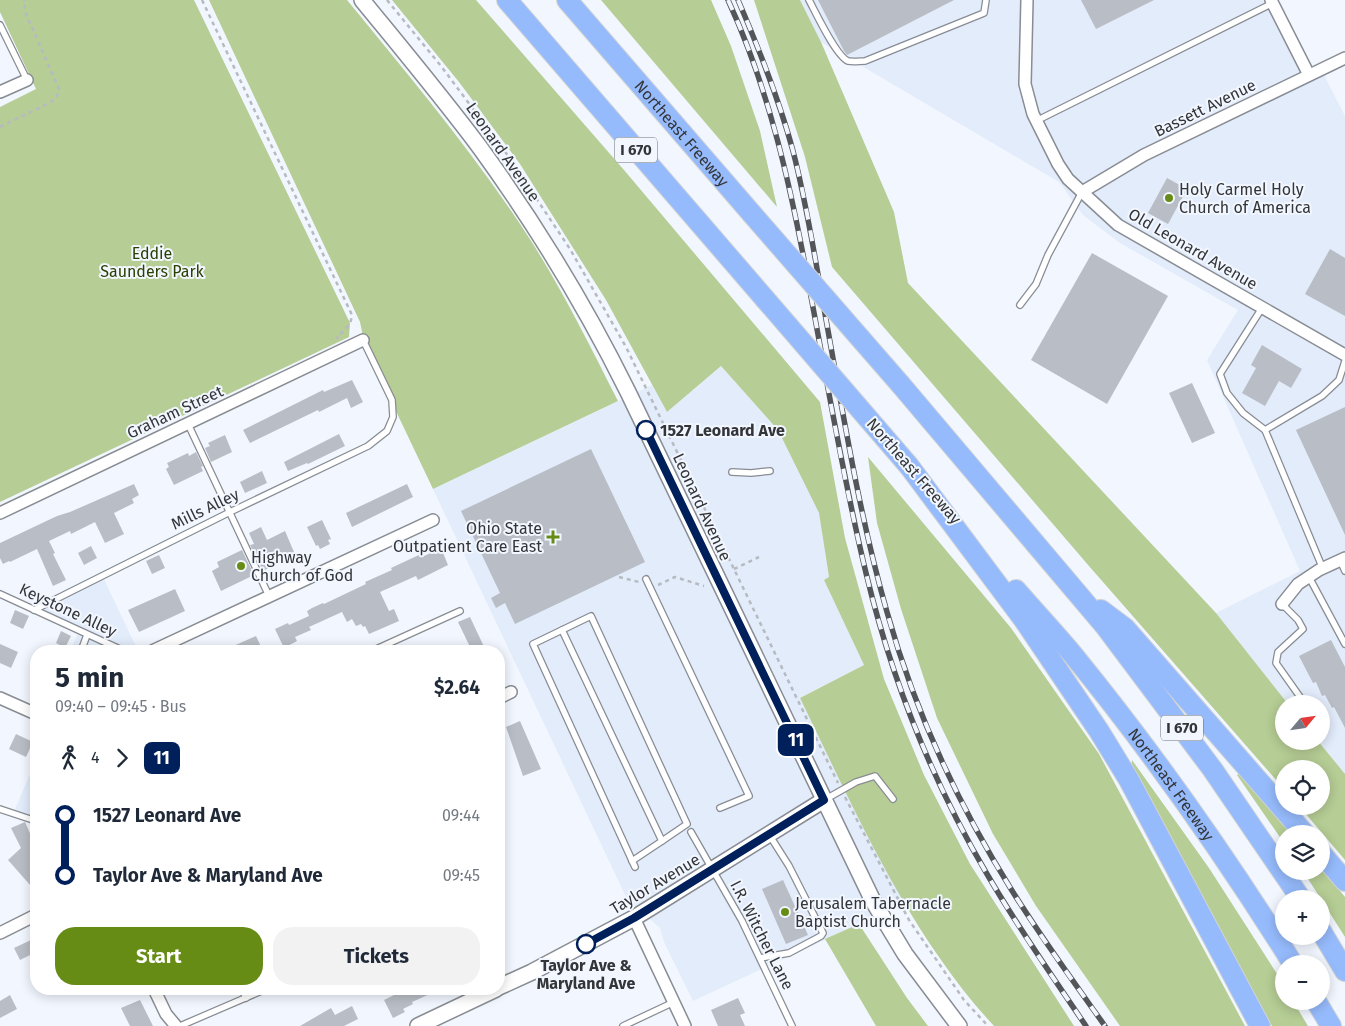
<!DOCTYPE html>
<html lang="en">
<head>
<meta charset="utf-8">
<style>
  :root { --surface:#fff; --page:#f2f2f3; --text:#1f2937; --muted:#747a83; --accent:#678c16 }
  body { margin:0; font-family:"Fira Sans",sans-serif; background:var(--page); color:var(--text); height:100vh; display:flex; flex-direction:column; font-size:19px; white-space:nowrap }
  * { box-sizing:border-box; margin:0 }
  p { font-size:16px; color:var(--muted) }
  .icon { flex:none; width:28px; height:28px; fill:none; stroke:currentColor; stroke-width:2; stroke-linecap:round; stroke-linejoin:round }
  .map { position:relative; flex:1; overflow:hidden }
  .drawer { position:absolute; left:30px; top:645px; width:475px; height:350px; display:flex; flex-direction:column; background:var(--surface); border-radius:20px; box-shadow:0 2px 12px #0003 }
  .drawer>* { flex:none }
  .badge { padding:0 10px; border-radius:8px; font-size:18px; line-height:32px }
  .needle { width:32px; rotate:61deg }
  .tools { position:absolute; left:1275px; top:695px; display:grid; gap:10px }
  .tools a { display:grid; place-items:center; width:55px; height:55px; border-radius:50%; background:var(--surface); box-shadow:0 2px 12px #0003; font-size:25px }
  .map>.badge { position:absolute; translate:-50% -50%; box-shadow:0 0 0 2px #fff }
  .legs { display:flex; align-items:center; gap:8px; height:55px; padding:0 25px; font-size:16px }
  .legs p { margin-inline-start:auto }
  .summary { display:flex; align-items:center; justify-content:space-between; height:85px; padding:0 25px }
  h1 { font-size:28px; font-weight:700; line-height:38px }
  .action { display:flex; gap:10px; margin-top:auto; padding:10px 25px }
  .action a { flex:1; height:58px; border-radius:20px; background:var(--accent); color:#fff; font-size:20px; font-weight:700; line-height:58px; text-align:center }
  .action a+a { background:var(--page); color:var(--text) }
  ul { padding:0 25px; list-style:none }
  li { display:flex; align-items:center; gap:18px; height:60px; font-size:19px }
  li i { display:grid; place-items:center; width:8px; height:100%; margin:0 6px; background:currentColor }
  li i::after { content:''; width:12px; height:12px; margin:-6px; border:4px solid; border-radius:50%; background:var(--surface) }
  li p { margin-inline-start:auto }
  li:first-child i { background:linear-gradient(#0000 50%,currentColor 0) }
  li:last-child i { background:linear-gradient(currentColor 50%,#0000 0) }
  .map>svg:first-child { display:block }
  .built { fill:#e3ecfb }
  .green { fill:#b6cd95 }
  .building { fill:#b9bdc5 }
  .lines { fill:none; stroke-linecap:round; stroke-linejoin:round }
  .lane-casing { stroke:#888c93; stroke-width:8 }
  .street-casing { stroke:#888c93; stroke-width:14 }
  .secondary-casing { stroke:#888c93; stroke-width:18 }
  .highway-casing { stroke:#d2d3d3; stroke-width:22 }
  .path { stroke:#b6bac1; stroke-width:2.5; stroke-dasharray:4 4; stroke-linecap:butt }
  .lane { stroke:#fff; stroke-width:5.5 }
  .street { stroke:#fff; stroke-width:11 }
  .secondary { stroke:#fff; stroke-width:15 }
  .highway { stroke:#96bbfc; stroke-width:20 }
  .rail-casing { stroke:#535559; stroke-width:5.5 }
  .rail { stroke:#f2f7ff; stroke-width:4; stroke-dasharray:11; stroke-linecap:butt }
  .highway-bridge-casing { stroke:#d2d3d3; stroke-width:22; stroke-linecap:butt }
  .highway-bridge { stroke:#96bbfc; stroke-width:20 }
  .line-1-casing { stroke:#fff; stroke-width:11 }
  .line-1 { stroke:#00205b; stroke-width:8 }
  .poi-dot { fill:#678c16; stroke:#f2f7ff; stroke-width:2 }
  .stop-1-dot { fill:#fff; stroke:#00205b; stroke-width:2.5 }
  .labels { text-anchor:middle; dominant-baseline:central; stroke-width:4; stroke-linejoin:round; paint-order:stroke }
  .shield { fill:#f2f7ff; stroke:#6c6f74; stroke-width:1 }
  .shield-label { font-size:15px; font-weight:bold; fill:#333538 }
  .street-label { font-size:16px; fill:#333538; stroke:#f2f7ff }
  .poi-label { font-size:16px; fill:#333538; stroke:#f2f7ff; text-anchor:start }
  .park-label { font-size:16px; fill:#2b3f00; stroke:#f2f7ff }
  .stop-label { font-size:16px; font-weight:bold; fill:#333538; stroke:#f2f7ff; text-anchor:start }
</style>
</head>
<body>
<div class="map">
<svg width="1345" height="1026" viewBox="0 0 1345 1026">
  <rect width="100%" height="100%" fill="#f2f7ff"/>
  <!-- built -->
  <g class="built">
    <polygon points="800,0 1272,0 1309,76 1322,71 1345,116 1345,774 1318,741 1321,741 1321,704 1288,704 1216,613 1300,571 1207,360 1238,310 1120,243 1083,215 1059,182 821,42"/>
    <polygon points="721,366 778,430 819,513 829,578 824,580 864,665 800,698 846,791 902,899 859,924 693,1001 664,942 660,928 627,899 433,489 652,385 667,412"/>
    <polygon points="101,573 138,651 70,651 80,629 34,606"/>
    <polygon points="36,760 36,824 15,809"/>
  </g>
  <!-- green -->
  <g class="green">
    <polygon points="0,0 194,0 350,323 349,337 0,502 0,107 36,89 0,12"/>
    <path d="M209,0H347C411,78 479,159 533,244C565,295 591,348 618,401L433,489L365,346L360,322Z"/>
    <path d="M392,0H476L624,170L820,402L845,538L884,679L924,775L970,864L1074,1026H994C908,933 855,811 800,698L864,665L824,580L829,577L819,513L778,430L721,366L667,412L606,300L520,164L459,82Z"/>
    <polygon points="601,0 711,0 731,46 760,131 777,207"/>
    <polygon points="754,0 800,0 821,42 894,212 908,283 1216,613 1288,704 1284,704 1284,741 1318,741 1345,774 1345,860 1299,806 1321,806 1321,769 1284,769 1284,789 1089,566 832,267 805,157"/>
    <polygon points="868,457 1011,628 1099,754 1245,1026 1120,1026 1036,906 993,834 937,718 901,609 877,523"/>
    <polygon points="1132,760 1209,868 1281,980 1284,985 1284,1001 1293,1001 1308,1026 1272,1026 1219,935 1131,769"/>
    <polygon points="1242,772 1293,834 1284,834 1284,843 1237,775"/>
    <polygon points="1321,868 1345,897 1345,937 1303,871 1321,871"/>
    <polygon points="859,924 907,998 928,1026 876,1026 825,939"/>
  </g>
  <!-- building -->
  <g class="building">
    <polygon points="818,0 954,0 847,55 844,51"/>
    <polygon points="1081,0 1154,0 1096,29"/>
    <polygon points="1167,178 1187,189 1168,224 1148,213"/>
    <polygon points="1330,249 1345,258 1345,316 1305,294"/>
    <polygon points="1092,253 1168,296 1107,404 1031,360"/>
    <polygon points="1262,345 1302,369 1291,388 1279,381 1265,406 1242,393 1256,368 1251,365"/>
    <polygon points="352,380 363,402 351,408 347,398 319,412 318,410 250,443 243,430 323,390 324,392"/>
    <polygon points="1192,383 1215,433 1192,443 1169,393"/>
    <polygon points="1345,407 1345,535 1296,430"/>
    <polygon points="339,434 345,446 308,464 307,463 288,471 284,462"/>
    <polygon points="225,435 232,452 211,462 205,448 210,446 208,443"/>
    <polygon points="591,449 645,562 515,624 505,603 496,608 491,598 500,593 461,511"/>
    <polygon points="196,452 203,466 201,467 203,471 174,485 166,469 169,467 167,463 188,453 189,456"/>
    <polygon points="262,471 267,483 245,493 240,482"/>
    <polygon points="134,484 139,495 132,499 134,503 114,513 124,534 105,543 95,522 71,534 70,531 49,541 55,553 53,554 66,580 53,586 37,549 10,562 9,561 3,564 0,558 0,543 57,516 70,512"/>
    <polygon points="407,484 413,497 352,527 346,513"/>
    <polygon points="322,520 331,539 328,540 330,544 320,549 318,545 316,546 307,527"/>
    <polygon points="261,527 267,540 285,531 294,552 277,560 278,563 263,571 250,545 254,544 249,533"/>
    <polygon points="91,546 97,558 84,565 78,553"/>
    <polygon points="441,548 448,565 418,580 416,576 380,592 389,611 394,609 399,621 369,634 365,626 363,627 361,624 356,626 352,619 347,622 342,612 309,627 311,630 295,637 297,641 284,648 275,629 288,623 289,625 309,616 307,611 312,608 323,603 324,604 366,584 365,582 392,570 391,568 421,554 422,557"/>
    <polygon points="242,550 254,575 221,591 212,571 219,567 217,562"/>
    <polygon points="159,555 165,568 152,574 146,561"/>
    <polygon points="175,589 185,611 139,632 128,610"/>
    <polygon points="15,610 29,616 23,629 10,623"/>
    <polygon points="470,617 486,651 472,651 458,622"/>
    <polygon points="61,631 71,636 65,648 56,643"/>
    <polygon points="256,636 263,651 222,651"/>
    <polygon points="1331,640 1345,667 1345,728 1334,707 1332,708 1325,695 1322,696 1316,682 1313,683 1299,656"/>
    <polygon points="0,644 18,652 11,668 0,663"/>
    <polygon points="520,721 541,769 523,776 506,727"/>
    <polygon points="16,734 33,742 26,757 9,749"/>
    <polygon points="25,822 36,847 36,881 31,886 8,860 21,848 11,828"/>
    <polygon points="783,880 808,935 786,944 762,889"/>
    <polygon points="31,940 36,952 20,960 14,948"/>
    <polygon points="393,989 441,989 412,1002 413,1004 403,1009 405,1012 393,1018 384,1000 396,994"/>
    <polygon points="10,995 17,1009 0,1018 0,1001"/>
    <polygon points="738,998 745,1013 740,1015 745,1026 718,1026 711,1010"/>
    <polygon points="140,1000 153,1026 130,1026 121,1008"/>
    <polygon points="352,1006 358,1019 344,1026 300,1026 331,1008 335,1015"/>
  </g>
  <g class="lines">
    <!-- lane casing -->
    <g class="lane-casing">
      <g id="lane">
        <path d="M809,0C816,13 836,56 848,61C853,62 860,61 865,61L984,13L986,0"/>
        <polyline points="0,25 27,80"/>
        <polyline points="1036,121 1273,3"/>
        <polyline points="1020,305 1036,284 1048,255 1082,192"/>
        <polyline points="1262,308 1220,374 1227,393 1243,413 1265,430 1323,569"/>
        <polyline points="188,424 269,596"/>
        <polyline points="1265,430 1322,396 1339,380 1345,361"/>
        <polyline points="732,472 751,473 770,471"/>
        <polyline points="1340,560 1345,571"/>
        <polyline points="1309,577 1345,644"/>
        <polyline points="646,579 749,796 720,808"/>
        <polyline points="0,594 124,651"/>
        <polyline points="1282,604 1298,620 1303,629 1278,652 1276,663 1305,704"/>
        <polyline points="34,610 230,512 368,446 387,431 393,417 392,400 363,340"/>
        <polyline points="562,630 662,841 632,861"/>
        <polyline points="81,651 87,635"/>
        <polyline points="372,651 460,611"/>
        <polyline points="826,799 856,782 875,776 893,799"/>
        <polyline points="0,809 36,821"/>
        <polyline points="691,832 742,921 792,1026"/>
        <polyline points="635,867 533,644 591,616 687,824 662,841"/>
        <polyline points="760,958 789,953 821,936 823,933 789,866 770,836"/>
        <polyline points="242,989 246,998"/>
        <polyline points="180,1026 266,989"/>
        <polyline points="623,1026 674,1002"/>
      </g>
    </g>
    <!-- street casing -->
    <g class="street-casing">
      <g id="street">
        <polyline points="1027,0 1025,84 1033,114 1058,164 1068,179 1118,225 1345,355"/>
        <polyline points="1271,0 1309,75"/>
        <polyline points="0,92 27,80"/>
        <polyline points="1082,192 1144,155 1345,58"/>
        <polyline points="0,513 363,340"/>
        <polyline points="1282,604 1298,584 1319,570 1345,558"/>
        <polyline points="152,651 433,520"/>
        <polyline points="0,698 36,714"/>
        <polyline points="499,698 511,692"/>
        <polyline points="634,918 685,1026"/>
        <polyline points="0,933 36,915"/>
        <polyline points="154,989 166,1014 176,1026"/>
      </g>
    </g>
    <!-- secondary casing -->
    <g class="secondary-casing">
      <g id="secondary">
        <path d="M362,0C402,49 443,98 481,149C536,225 586,307 628,392L873,901L905,954L959,1026"/>
        <polyline points="499,987 532,972 634,918 824,800"/>
        <polyline points="418,1026 496,989"/>
      </g>
    </g>
    <!-- highway casing -->
    <g class="highway-casing">
      <g id="highway">
        <polyline points="507,0 765,299"/>
        <path id="s1" d="M567,0L752,214"/>
        <polyline points="901,385 1105,626 1213,770 1301,899"/>
        <polyline points="909,466 1024,620 1099,731 1129,780 1260,1026"/>
        <path id="s2" d="M1016,590C1035,612 1055,633 1074,656C1153,753 1226,857 1293,964"/>
        <polyline points="1101,610 1125,628 1305,834"/>
        <polyline points="1321,853 1345,881"/>
        <polyline points="1321,931 1345,971"/>
        <polyline points="1316,1001 1331,1026"/>
      </g>
    </g>
    <!-- path -->
    <g class="path">
      <path d="M202,0L352,315C351,325 345,331 337,336L338,339"/>
      <polyline points="387,0 441,66 506,153 570,249 626,347 838,783"/>
      <polyline points="0,127 51,102 57,96 59,89 25,12 24,0"/>
      <polyline points="734,569 759,557"/>
      <polyline points="619,577 639,582"/>
      <polyline points="658,585 675,577 704,586"/>
      <polyline points="845,797 909,920 964,1000 988,1026"/>
    </g>
    <!-- lane -->
    <use href="#lane" class="lane"/>
    <!-- street -->
    <use href="#street" class="street"/>
    <!-- secondary -->
    <use href="#secondary" class="secondary"/>
    <!-- highway -->
    <use href="#highway" class="highway"/>
    <!-- rail casing -->
    <g class="rail-casing">
      <g id="rail">
        <path d="M728,0C770,91 791,188 809,286C827,381 843,478 866,573C891,677 932,781 987,874C1017,926 1052,976 1086,1026"/>
        <path d="M738,0C759,49 779,99 793,151C806,201 814,252 823,303C842,406 858,511 887,612C914,709 958,804 1011,889C1040,936 1073,981 1105,1026"/>
      </g>
    </g>
    <!-- rail -->
    <use href="#rail" class="rail"/>
    <!-- highway-bridge casing -->
    <g class="highway-bridge-casing">
      <g id="highway-bridge">
        <polyline points="752,214 901,385"/>
        <polyline points="765,299 909,466"/>
      </g>
    </g>
    <!-- highway-bridge -->
    <use href="#highway-bridge" class="highway-bridge"/>
  </g>
  <g class="lines">
    <!-- line-1 casing -->
    <g class="line-1-casing">
      <polyline id="line-1" points="586,944 634,918 824,800 646,430"/>
    </g>
    <!-- line-1 -->
    <use href="#line-1" class="line-1"/>
  </g>
  <!-- markers -->
  <g class="poi-dot">
    <circle cx="1169" cy="198" r="5"/>
    <path d="M550.5 529.5h5v5h5v5h-5v5h-5v-5h-5v-5h5z"/>
    <circle cx="241" cy="566" r="5"/>
    <circle cx="785" cy="912" r="5"/>
  </g>
  <g class="stop-1-dot">
    <circle cx="646" cy="430" r="9"/>
    <circle cx="586" cy="944" r="9"/>
  </g>
  <g class="labels">
    <!-- shield labels -->
    <g class="shield">
      <rect x="615" y="137.5" width="42" height="25" rx="4"/>
      <rect x="1161" y="715.5" width="42" height="25" rx="4"/>
    </g>
    <g class="shield-label">
      <text x="636" y="150">I 670</text>
      <text x="1182" y="728">I 670</text>
    </g>
    <!-- street labels -->
    <g class="street-label">
      <text transform="translate(1205 108) rotate(-26)">Bassett Avenue</text>
      <text stroke="none"><textPath href="#s1" startOffset="176">Northeast Freeway</textPath></text>
      <text transform="translate(503 152) rotate(55)">Leonard Avenue</text>
      <text transform="translate(1193 249) rotate(30)">Old Leonard Avenue</text>
      <text transform="translate(175 412) rotate(-25)">Graham Street</text>
      <text transform="translate(914 471) rotate(49)">Northeast Freeway</text>
      <text transform="translate(702 507) rotate(65)">Leonard Avenue</text>
      <text transform="translate(205 509) rotate(-26)">Mills Alley</text>
      <text transform="translate(68 610) rotate(25)">Keystone Alley</text>
      <text stroke="none"><textPath href="#s2" startOffset="249">Northeast Freeway</textPath></text>
      <text transform="translate(655 884) rotate(-31)">Taylor Avenue</text>
      <text transform="translate(762 935) rotate(63)">I.R. Witcher Lane</text>
    </g>
    <!-- poi labels -->
    <g class="poi-label">
      <text x="1179" y="189">Holy Carmel Holy<tspan x="1179" dy="18">Church of America</tspan></text>
      <text x="542" y="528" text-anchor="end">Ohio State<tspan x="542" dy="18">Outpatient Care East</tspan></text>
      <text x="251" y="557">Highway<tspan x="251" dy="18">Church of God</tspan></text>
      <text x="795" y="903">Jerusalem Tabernacle<tspan x="795" dy="18">Baptist Church</tspan></text>
    </g>
    <!-- park labels -->
    <g class="park-label">
      <text x="152" y="253">Eddie<tspan x="152" dy="18">Saunders Park</tspan></text>
    </g>
    <!-- stop labels -->
    <g class="stop-label">
      <text x="660" y="430">1527 Leonard Ave</text>
      <text x="586" y="965" text-anchor="middle">Taylor Ave &amp;<tspan x="586" dy="18">Maryland Ave</tspan></text>
    </g>
  </g>
</svg>
<div class="tools">
<a><svg class="needle" viewBox="-14 -14 28 28"><path d="M0-13l5 13h-10z" fill="#e53935"/><path d="M0 13l5-13h-10z" fill="#747a83"/></svg></a>
<a><svg class="icon" aria-label="locate" viewBox="0 0 24 24"><circle cx="12" cy="12" r="6"/><path d="M12 2v4M12 18v4M2 12h4M18 12h4"/></svg></a>
<a><svg class="icon" aria-label="layers" viewBox="0 0 24 24"><path d="M12 4l9 5-9 5-9-5zM3 14l9 5 9-5"/></svg></a>
<a>+</a>
<a>−</a>
</div>
<b class="badge" style="left:796px;top:740px;background:#00205b;color:#fff">11</b>
<section class="drawer">
<div class="summary"><div><h1>5 min</h1><p>09:40 – 09:45 · Bus</p></div><b>$2.64</b></div>
<div class="legs"><svg class="icon" aria-label="walk" viewBox="0 0 24 24"><circle cx="13" cy="4" r="2"/><path d="M13 8l-2 6 4 7M11 14l-3 7M7 12l3-4h3l4 4"/></svg>4<svg class="icon" aria-label="forward" viewBox="0 0 24 24"><path d="M9 5l7 7-7 7"/></svg><b class="badge" style="background:#00205b;color:#fff">11</b></div>
<ul>
<li><i style="color:#00205b"></i><b>1527 Leonard Ave</b><p>09:44</p></li>
<li><i style="color:#00205b"></i><b>Taylor Ave &amp; Maryland Ave</b><p>09:45</p></li>
</ul>
<div class="action"><a>Start</a><a>Tickets</a></div>
</section>
</div>
</body>
</html>
